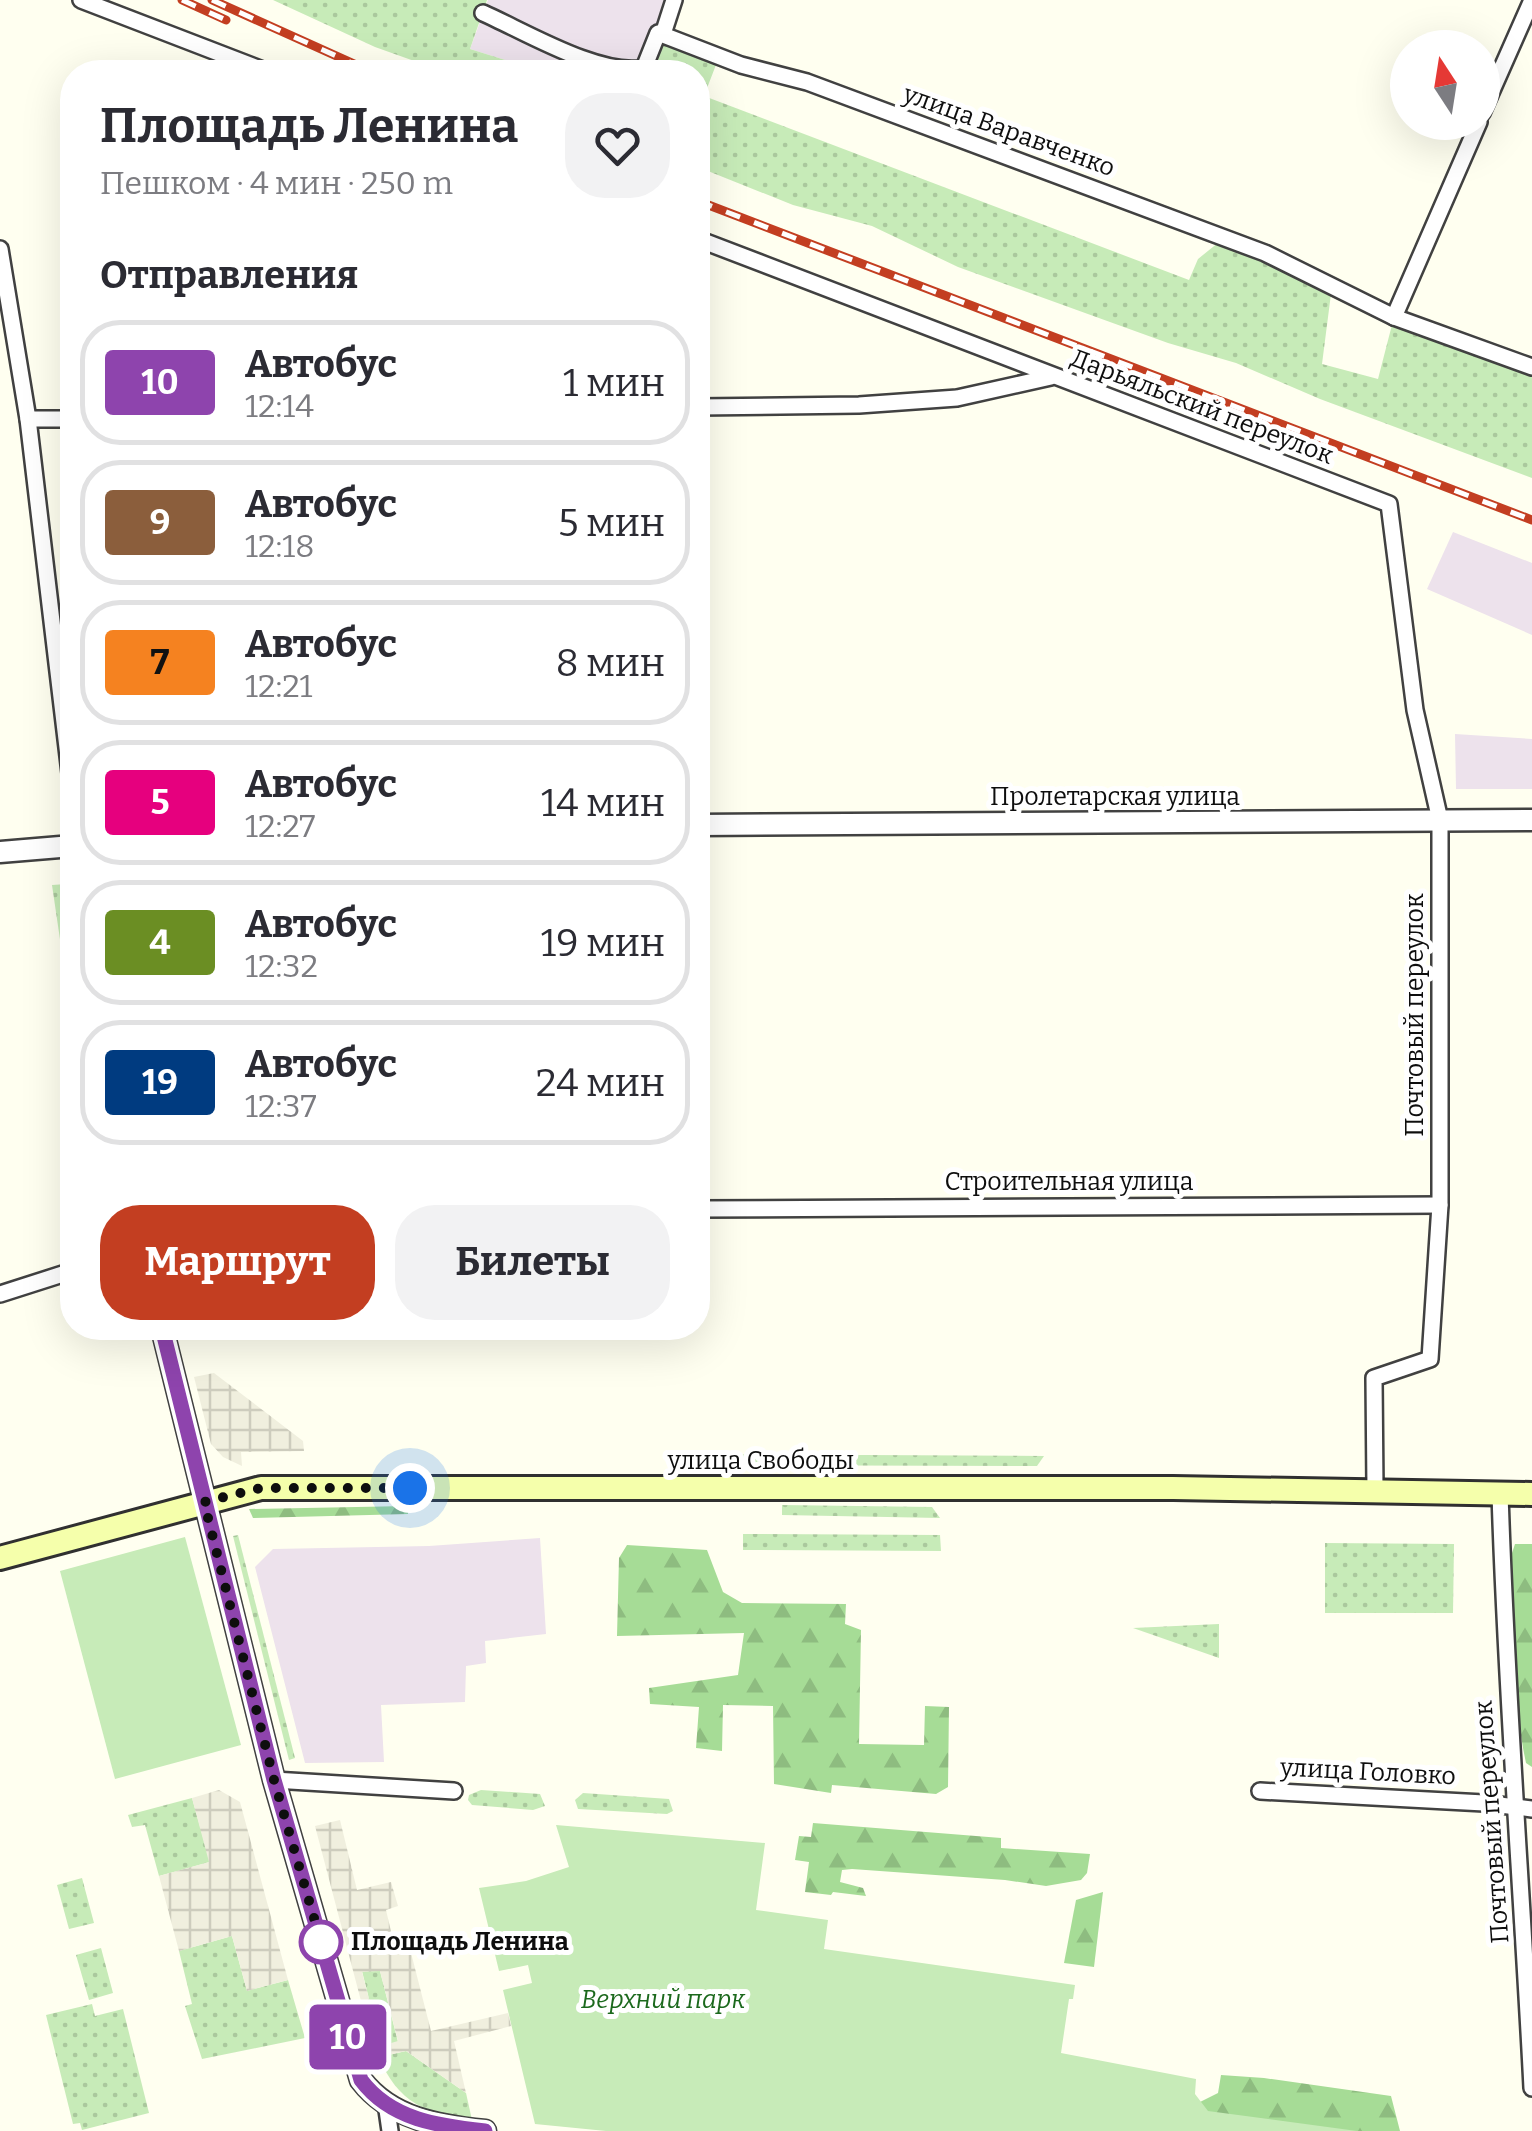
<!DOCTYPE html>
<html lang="ru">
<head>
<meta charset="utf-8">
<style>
  :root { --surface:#fff; --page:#f2f2f3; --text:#2b2b33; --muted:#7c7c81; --line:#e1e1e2; --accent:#c33e21 }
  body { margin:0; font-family:Bitter,serif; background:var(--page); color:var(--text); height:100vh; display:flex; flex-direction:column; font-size:38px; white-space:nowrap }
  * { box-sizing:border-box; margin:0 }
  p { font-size:32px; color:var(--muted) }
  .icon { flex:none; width:55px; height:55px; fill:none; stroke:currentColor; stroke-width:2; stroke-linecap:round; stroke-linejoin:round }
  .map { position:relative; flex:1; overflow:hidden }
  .details { position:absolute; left:60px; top:60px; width:650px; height:1280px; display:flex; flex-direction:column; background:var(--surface); border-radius:40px; box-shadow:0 10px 40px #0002 }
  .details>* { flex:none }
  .badge { padding:0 20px; border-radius:8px; font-size:35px; line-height:65px }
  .needle { width:65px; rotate:348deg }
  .controls { position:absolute; left:1390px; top:30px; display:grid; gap:20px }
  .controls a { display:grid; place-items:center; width:110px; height:110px; border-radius:50%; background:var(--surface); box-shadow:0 10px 40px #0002; font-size:50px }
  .you { position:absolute; width:50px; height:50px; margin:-25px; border:8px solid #fff; border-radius:50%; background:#1a73e8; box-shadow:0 0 0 15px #1a73e833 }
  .map>.badge { position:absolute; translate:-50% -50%; box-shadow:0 0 0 5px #fff }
  h2 { padding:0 40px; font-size:38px; line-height:90px }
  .round { display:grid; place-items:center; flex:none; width:105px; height:105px; border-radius:40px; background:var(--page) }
  .head { display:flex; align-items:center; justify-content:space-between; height:170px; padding:0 40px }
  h1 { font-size:48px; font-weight:700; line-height:75px }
  .button { display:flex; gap:20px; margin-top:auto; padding:20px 40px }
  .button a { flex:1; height:115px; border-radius:40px; background:var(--accent); color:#fff; font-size:40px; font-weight:700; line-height:115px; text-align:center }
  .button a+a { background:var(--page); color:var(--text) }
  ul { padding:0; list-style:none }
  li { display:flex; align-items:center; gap:30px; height:125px; margin:0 20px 15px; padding:0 20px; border:5px solid var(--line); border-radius:40px }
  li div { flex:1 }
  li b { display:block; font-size:38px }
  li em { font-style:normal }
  li .badge { min-width:110px; font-weight:700; text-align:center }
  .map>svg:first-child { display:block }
  .industrial { fill:#ede2ec }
  .grass { fill:url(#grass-dots) }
  .forest { fill:url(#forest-firs) }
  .park { fill:#c7ebb8 }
  .plaza { fill:url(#plaza-grid); fill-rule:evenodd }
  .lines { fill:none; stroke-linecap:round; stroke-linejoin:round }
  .minor-casing { stroke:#414141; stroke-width:20 }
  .tertiary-casing { stroke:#414141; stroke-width:25 }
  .secondary-casing { stroke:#303030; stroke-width:28 }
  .minor { stroke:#fff; stroke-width:15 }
  .tertiary { stroke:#fff; stroke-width:20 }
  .secondary { stroke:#f5ffab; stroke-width:22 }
  .rail-casing { stroke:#c33e21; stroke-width:9 }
  .rail { stroke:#fff; stroke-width:5; stroke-dasharray:15; stroke-linecap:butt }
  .line-casing { stroke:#fff; stroke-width:22 }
  .line { stroke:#8e44ad; stroke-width:15 }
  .walk { stroke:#0e0e0e; stroke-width:10; stroke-dasharray:0 18 }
  .stop-dot { fill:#fff; stroke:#8e44ad; stroke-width:5 }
  .labels { text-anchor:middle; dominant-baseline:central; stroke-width:10; stroke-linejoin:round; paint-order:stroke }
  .street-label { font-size:25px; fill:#0e0e0e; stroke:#fff }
  .stop-label { font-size:25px; font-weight:bold; fill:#0e0e0e; stroke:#fff; text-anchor:start }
  .park-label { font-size:25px; font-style:italic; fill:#1c691d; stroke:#fff }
</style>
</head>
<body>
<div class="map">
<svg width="1532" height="2131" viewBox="0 0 1532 2131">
  <defs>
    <pattern id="grass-dots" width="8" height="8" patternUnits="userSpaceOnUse" patternTransform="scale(2.5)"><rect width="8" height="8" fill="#c7ebb8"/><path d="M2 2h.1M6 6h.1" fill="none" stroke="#aac89d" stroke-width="1.8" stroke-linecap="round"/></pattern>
    <pattern id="forest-firs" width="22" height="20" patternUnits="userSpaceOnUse" patternTransform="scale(2.5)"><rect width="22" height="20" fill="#a6dc96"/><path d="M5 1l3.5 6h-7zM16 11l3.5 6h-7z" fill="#8ebc80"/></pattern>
    <pattern id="plaza-grid" width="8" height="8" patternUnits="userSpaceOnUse" patternTransform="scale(2.5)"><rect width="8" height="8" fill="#f0efde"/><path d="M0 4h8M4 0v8" fill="none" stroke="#cdccbd"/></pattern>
  </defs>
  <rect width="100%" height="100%" fill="#fffff0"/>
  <!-- industrial -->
  <g class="industrial">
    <polygon points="488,0 674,0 644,68 629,72 543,72 470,49"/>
    <polygon points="1453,532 1532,563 1532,635 1427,589"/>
    <polygon points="1455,734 1532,739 1532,789 1456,789"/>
    <polygon points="540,1538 546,1634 485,1641 486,1663 466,1666 465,1702 381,1705 384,1762 305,1763 255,1567 273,1549 429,1546"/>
  </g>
  <!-- grass -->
  <g class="grass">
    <polygon points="273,0 487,0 470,49 543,72 445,72 375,47"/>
    <polygon points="658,33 719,57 704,96 1189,280 1198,259 1224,238 1332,286 1322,364 1378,379 1394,317 1532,367 1532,478 1320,399 1236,363 1168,343 958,267 872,226 793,205 698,167 698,72 629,72 644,68"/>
    <polygon points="67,884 72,948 72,1021 52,885"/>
    <polygon points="675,1454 1044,1456 1037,1466 681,1465"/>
    <polygon points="782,1505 932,1507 940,1518 782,1515"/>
    <polygon points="743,1534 940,1535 941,1551 743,1550"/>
    <polygon points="238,1535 295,1758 289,1760 233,1536"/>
    <polygon points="1325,1543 1454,1544 1453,1613 1325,1613"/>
    <polygon points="1219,1624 1219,1658 1133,1628"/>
    <polygon points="481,1790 540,1794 545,1806 533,1810 472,1805 468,1800 469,1795"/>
    <polygon points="583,1793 669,1799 673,1811 667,1814 578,1809 575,1800"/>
    <polygon points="192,1798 210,1862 159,1876 145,1825 132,1827 128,1815"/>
    <polygon points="82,1878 94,1923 69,1929 57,1885"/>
    <polygon points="232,1936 247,1991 288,1980 305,2038 202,2059 185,2006 192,2004 179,1951"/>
    <polygon points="101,1948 113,1993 89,2000 76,1955"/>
    <polygon points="362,1971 380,1971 398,2042 381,2046"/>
    <polygon points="92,2004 95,2016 123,2009 149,2113 82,2130 80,2123 73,2124 46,2015"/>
    <path d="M406,2051L466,2093L472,2120C427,2115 397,2102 379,2057Z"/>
  </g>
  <!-- forest -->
  <g class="forest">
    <polygon points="408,1506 408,1514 253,1518 249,1509"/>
    <path d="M1515,1544H1532V1767L1526,1763C1512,1695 1513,1625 1511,1556Z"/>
    <polygon points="627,1545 707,1550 723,1592 742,1603 846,1604 845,1624 861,1630 859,1744 924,1745 925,1706 949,1707 948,1787 936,1794 832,1785 831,1793 774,1784 773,1706 723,1705 722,1751 696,1748 699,1707 650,1704 649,1688 738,1675 744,1633 617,1636 619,1558"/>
    <polygon points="813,1823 1001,1838 1001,1848 1090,1854 1087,1873 1081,1880 1046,1886 1005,1880 852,1869 842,1870 840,1882 863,1888 866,1896 833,1892 831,1895 805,1892 809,1862 795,1860 799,1836 811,1837"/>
    <polygon points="1103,1892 1094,1967 1064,1963 1076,1900"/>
    <polygon points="1221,2075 1264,2078 1391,2096 1400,2131 1111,2131 1184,2110 1218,2093"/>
  </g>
  <!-- park -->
  <g class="park">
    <polygon points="185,1537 241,1745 115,1779 60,1571"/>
    <polygon points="556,1825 765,1843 756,1910 828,1920 824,1949 1075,1985 1073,1999 1069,1999 1061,2053 1196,2079 1195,2094 1208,2111 1357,2131 606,2131 535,2124 503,1990 532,1983 528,1965 499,1971 479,1888 526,1881 569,1867"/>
  </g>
  <!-- plaza -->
  <g class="plaza">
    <polygon points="214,1373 303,1441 304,1451 241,1452 242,1466 223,1457 211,1444 194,1377"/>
    <polygon points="219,1790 240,1802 288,1980 247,1991 232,1936 179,1951 159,1876 209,1862 192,1798"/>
    <path d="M340,1820L357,1890L391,1882L398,1906L386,1910L394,1944L408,1941L431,2031L508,2013L511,2026L454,2041L466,2093L406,2051L376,2058L315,1826ZM380,1971L398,2041L381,2046L362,1972Z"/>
  </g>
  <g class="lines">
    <!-- minor casing -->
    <g class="minor-casing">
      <g id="minor">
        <polyline points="81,0 268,72"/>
        <path d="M483,13C524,31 600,77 644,68L658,33L741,65L807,82L1265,253L1394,317L1532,367"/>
        <polyline points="663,34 674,0"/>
        <polyline points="1482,113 1532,0"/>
        <polyline points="698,239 1389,504 1415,710 1440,820 1440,1205 1430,1359 1374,1378 1375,1490"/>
        <polyline points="0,249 28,419 72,790"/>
        <polyline points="1394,317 1479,122"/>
        <polyline points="698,407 859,405 957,398 1051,377"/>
        <polyline points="28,419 72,419"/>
        <polyline points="698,1209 1440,1205"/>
        <polyline points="0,1294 72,1271"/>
        <path d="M1500,1493C1506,1692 1522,1889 1532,2088"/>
        <polyline points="274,1780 454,1791"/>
        <polyline points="1260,1791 1484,1803 1532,1809"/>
        <polyline points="386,2103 390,2131"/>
      </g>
    </g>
    <!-- tertiary casing -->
    <g class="tertiary-casing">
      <g id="tertiary">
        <polyline points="698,825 1532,820"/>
        <polyline points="0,852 72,846"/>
        <path d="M162,1328L274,1780L361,2080C391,2119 439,2126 485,2131"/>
      </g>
    </g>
    <!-- secondary casing -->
    <g class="secondary-casing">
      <polyline id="secondary" points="0,1558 261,1488 1173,1488 1532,1494"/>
    </g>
    <!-- minor -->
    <use href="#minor" class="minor"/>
    <!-- tertiary -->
    <use href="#tertiary" class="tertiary"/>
    <!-- secondary -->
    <use href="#secondary" class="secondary"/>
    <!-- rail casing -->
    <g class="rail-casing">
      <g id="rail">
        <polyline points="182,0 226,20"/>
        <polyline points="212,0 372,72"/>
        <polyline points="698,201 1532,520"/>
      </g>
    </g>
    <!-- rail -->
    <use href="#rail" class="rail"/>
  </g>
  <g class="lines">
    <!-- line casing -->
    <g class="line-casing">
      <path id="line" d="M162,1328L274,1780L361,2080C391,2120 439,2126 485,2131"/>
    </g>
    <!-- line -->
    <use href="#line" class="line"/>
    <!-- walk -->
    <polyline class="walk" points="321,1942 325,1956 274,1780 204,1502 261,1488 410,1488"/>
  </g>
  <!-- markers -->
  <circle class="stop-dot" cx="321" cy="1942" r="20"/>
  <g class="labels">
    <!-- street labels -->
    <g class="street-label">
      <text transform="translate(1009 131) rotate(20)">улица Варавченко</text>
      <text transform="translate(1202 407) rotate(21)">Дарьяльский переулок</text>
      <text x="1115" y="797">Пролетарская улица</text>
      <text transform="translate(1415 1015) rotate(-90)">Почтовый переулок</text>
      <text x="1069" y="1182">Строительная улица</text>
      <text x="761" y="1461">улица Свободы</text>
      <text transform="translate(1368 1772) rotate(3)">улица Головко</text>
      <text transform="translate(1492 1822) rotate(-94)">Почтовый переулок</text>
    </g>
    <!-- stop labels -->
    <g class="stop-label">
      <text x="351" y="1942">Площадь Ленина</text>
    </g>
    <!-- park labels -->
    <g class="park-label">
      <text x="663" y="2000">Верхний парк</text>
    </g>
  </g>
</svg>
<div class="controls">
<a><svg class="needle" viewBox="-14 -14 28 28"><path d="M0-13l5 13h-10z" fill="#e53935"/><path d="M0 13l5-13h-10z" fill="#7c7c81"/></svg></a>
</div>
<div class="you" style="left:410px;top:1488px"></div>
<b class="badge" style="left:348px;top:2037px;background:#8e44ad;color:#fff">10</b>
<section class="details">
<div class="head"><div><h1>Площадь Ленина</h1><p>Пешком · 4 мин · 250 m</p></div><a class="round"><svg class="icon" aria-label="heart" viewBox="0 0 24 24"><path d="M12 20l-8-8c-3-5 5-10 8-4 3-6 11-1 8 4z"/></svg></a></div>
<h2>Отправления</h2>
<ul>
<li><span class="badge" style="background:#8e44ad;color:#fff">10</span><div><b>Автобус</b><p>12:14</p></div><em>1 мин</em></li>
<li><span class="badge" style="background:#8b5e3c;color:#fff">9</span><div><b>Автобус</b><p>12:18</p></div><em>5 мин</em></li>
<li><span class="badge" style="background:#f58220;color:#111">7</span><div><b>Автобус</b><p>12:21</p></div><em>8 мин</em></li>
<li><span class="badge" style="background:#e6007e;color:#fff">5</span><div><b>Автобус</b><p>12:27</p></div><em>14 мин</em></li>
<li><span class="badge" style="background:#6b8e23;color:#fff">4</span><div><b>Автобус</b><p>12:32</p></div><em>19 мин</em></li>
<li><span class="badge" style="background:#003b80;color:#fff">19</span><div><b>Автобус</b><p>12:37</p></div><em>24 мин</em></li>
</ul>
<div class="button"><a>Маршрут</a><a>Билеты</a></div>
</section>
</div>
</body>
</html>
